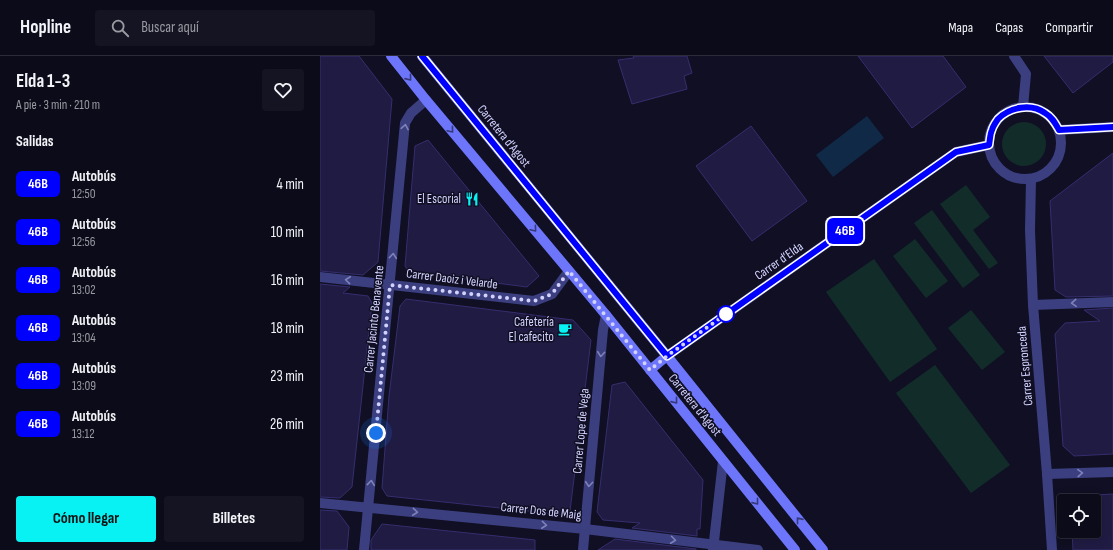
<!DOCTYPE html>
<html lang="es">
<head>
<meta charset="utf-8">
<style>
  :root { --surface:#0c0b1a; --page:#151423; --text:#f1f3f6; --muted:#9a9ba2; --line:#2c2b39; --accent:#08f2f4 }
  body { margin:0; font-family:"Sofia Sans Condensed",sans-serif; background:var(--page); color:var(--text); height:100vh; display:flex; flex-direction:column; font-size:15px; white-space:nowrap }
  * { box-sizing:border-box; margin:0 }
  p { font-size:13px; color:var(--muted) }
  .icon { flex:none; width:22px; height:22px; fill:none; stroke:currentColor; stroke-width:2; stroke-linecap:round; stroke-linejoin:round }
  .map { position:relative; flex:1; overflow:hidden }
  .drawer { display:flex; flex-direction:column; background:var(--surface); width:320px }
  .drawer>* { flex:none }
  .badge { padding:0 8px; border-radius:6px; font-size:14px; line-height:26px }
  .fabs { position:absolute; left:737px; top:438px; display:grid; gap:8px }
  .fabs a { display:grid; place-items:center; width:44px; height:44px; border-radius:4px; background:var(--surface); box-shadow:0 2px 10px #0003,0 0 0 1px var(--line); font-size:20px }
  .you { position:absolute; width:20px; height:20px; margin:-10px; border:3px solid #fff; border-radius:50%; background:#1a73e8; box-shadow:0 0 0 6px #1a73e833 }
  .map>.badge { position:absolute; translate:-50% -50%; box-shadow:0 0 0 2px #fff }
  h2 { padding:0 16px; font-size:15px; line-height:36px }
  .round { display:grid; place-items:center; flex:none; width:42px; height:42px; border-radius:4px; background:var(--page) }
  .head { display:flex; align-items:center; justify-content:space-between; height:68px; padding:0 16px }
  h1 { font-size:19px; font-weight:700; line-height:30px }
  .action { display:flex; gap:8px; margin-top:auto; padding:8px 16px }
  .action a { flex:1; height:46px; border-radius:4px; background:var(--accent); color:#111; font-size:16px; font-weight:700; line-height:46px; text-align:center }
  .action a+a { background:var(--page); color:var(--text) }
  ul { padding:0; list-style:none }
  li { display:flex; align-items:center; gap:12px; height:48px; padding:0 16px }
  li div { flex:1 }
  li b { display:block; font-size:15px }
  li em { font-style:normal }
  li .badge { min-width:44px; font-weight:700; text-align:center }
  header { display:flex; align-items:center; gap:24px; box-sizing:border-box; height:56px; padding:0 20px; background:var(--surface); border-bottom:1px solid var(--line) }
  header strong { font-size:19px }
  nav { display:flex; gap:22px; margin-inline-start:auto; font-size:14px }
  .search { width:280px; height:36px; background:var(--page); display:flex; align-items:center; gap:10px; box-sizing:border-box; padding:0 14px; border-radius:4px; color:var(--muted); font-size:15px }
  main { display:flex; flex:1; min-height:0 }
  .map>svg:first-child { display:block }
  .green { fill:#122d29 }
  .water { fill:#0f2946 }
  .building { fill:#201b43; stroke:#352e6e }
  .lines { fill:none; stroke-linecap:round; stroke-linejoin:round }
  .minor { stroke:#3b3f80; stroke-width:10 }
  .secondary { stroke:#6d76fa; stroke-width:10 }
  .oneway { stroke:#353879 }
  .oneway2 { stroke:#7f81b9 }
  .line-casing { stroke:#fff; stroke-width:9 }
  .line { stroke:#00f; stroke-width:6 }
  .walk { stroke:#d3d2fe; stroke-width:4; stroke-dasharray:0 7.2 }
  .stop-dot { fill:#fff; stroke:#00f; stroke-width:2 }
  .labels { text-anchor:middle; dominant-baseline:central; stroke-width:3; stroke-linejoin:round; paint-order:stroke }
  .street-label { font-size:13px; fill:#d3d2fe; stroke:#100f23 }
  .poi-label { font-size:13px; fill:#d3d2fe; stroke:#100f23; text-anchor:end }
</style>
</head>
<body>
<header>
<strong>Hopline</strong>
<div class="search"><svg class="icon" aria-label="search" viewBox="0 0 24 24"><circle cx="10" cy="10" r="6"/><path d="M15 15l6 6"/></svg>Buscar aquí</div>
<nav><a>Mapa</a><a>Capas</a><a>Compartir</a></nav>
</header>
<main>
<section class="drawer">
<div class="head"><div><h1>Elda 1-3</h1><p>A pie · 3 min · 210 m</p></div><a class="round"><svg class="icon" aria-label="heart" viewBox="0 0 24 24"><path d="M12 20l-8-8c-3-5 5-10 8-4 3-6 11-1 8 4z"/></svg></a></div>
<h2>Salidas</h2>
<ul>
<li><span class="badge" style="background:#00f;color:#fff">46B</span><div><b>Autobús</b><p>12:50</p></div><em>4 min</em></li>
<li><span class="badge" style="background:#00f;color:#fff">46B</span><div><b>Autobús</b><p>12:56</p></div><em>10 min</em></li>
<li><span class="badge" style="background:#00f;color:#fff">46B</span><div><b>Autobús</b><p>13:02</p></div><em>16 min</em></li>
<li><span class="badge" style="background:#00f;color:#fff">46B</span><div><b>Autobús</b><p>13:04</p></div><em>18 min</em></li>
<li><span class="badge" style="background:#00f;color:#fff">46B</span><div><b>Autobús</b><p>13:09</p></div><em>23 min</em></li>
<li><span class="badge" style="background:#00f;color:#fff">46B</span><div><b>Autobús</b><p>13:12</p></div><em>26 min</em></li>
</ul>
<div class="action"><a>Cómo llegar</a><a>Billetes</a></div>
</section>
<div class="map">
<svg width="793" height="494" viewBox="0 0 793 494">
  <rect width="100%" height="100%" fill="#100f23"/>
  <!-- green -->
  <g class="green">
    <circle cx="704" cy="88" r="22"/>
    <polygon points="646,129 670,161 653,174 678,207 669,213 620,148"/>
    <polygon points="612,154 660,219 643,232 594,167"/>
    <polygon points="595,183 628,225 606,242 573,200"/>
    <polygon points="554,203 617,293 570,326 506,236"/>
    <polygon points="651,254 685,296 662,314 628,272"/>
    <polygon points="615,309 690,409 651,437 576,337"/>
  </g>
  <!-- water -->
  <polygon class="water" points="547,60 564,82 513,121 496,99"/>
  <!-- building -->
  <g class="building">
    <polygon points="0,0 39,0 72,43 58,206 43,219 0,215"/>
    <polygon points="313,0 367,0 372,17 364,20 367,33 312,48 298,4 314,2"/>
    <polygon points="538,0 623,0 646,31 592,72"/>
    <polygon points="724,0 793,0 793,6 753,37"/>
    <polygon points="431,70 487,145 432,185 376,110"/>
    <polygon points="108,84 219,220 207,231 89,216 85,210 95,90"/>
    <polygon points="793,97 793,240 746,241 735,234 730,145"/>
    <polygon points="0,228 30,231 23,237 48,240 52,247 32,431 20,442 0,441"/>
    <polygon points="86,243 253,264 271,284 250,455 246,459 67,440 62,432 69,340 80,250"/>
    <polygon points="793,252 793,398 754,400 743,390 735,278 745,267 780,265 764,254"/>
    <polygon points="305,326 383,424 380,473 377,473 377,480 312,472 320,467 283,464 277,456 292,329"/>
    <polygon points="793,438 793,494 753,494 752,475 774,475 774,439"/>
    <polygon points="0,454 17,455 29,471 27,494 0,494"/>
    <polygon points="62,468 215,484 215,494 51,494 51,484"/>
    <polygon points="295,483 376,493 376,494 278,494"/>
  </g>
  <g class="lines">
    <!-- minor -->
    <g class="minor">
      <polyline points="694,0 706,18 703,51"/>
      <circle cx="705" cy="87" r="36"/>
      <polyline points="739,74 793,71"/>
      <polyline points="711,123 710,174 713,249 727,418 732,494"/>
      <polyline points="0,221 214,245 232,238 249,215"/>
      <polyline points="713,249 793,246"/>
      <polyline points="347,300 636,96 669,89"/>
      <polyline points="727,418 793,416"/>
      <polyline points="0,447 265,473 438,494"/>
      <polyline points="44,494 85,67 91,57 106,44"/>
      <polyline points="263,494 283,274 286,259"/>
      <polyline points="393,494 403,405"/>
    </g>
    <!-- secondary -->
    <g class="secondary">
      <polyline points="71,0 106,44 286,259 475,494"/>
      <polyline points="102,0 347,300 503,494"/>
      <polyline points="330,314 347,300"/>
    </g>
  </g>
  <!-- one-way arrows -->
  <defs><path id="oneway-chevron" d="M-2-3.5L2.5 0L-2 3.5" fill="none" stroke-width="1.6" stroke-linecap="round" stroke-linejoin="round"/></defs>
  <g class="oneway">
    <use href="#oneway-chevron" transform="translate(89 22) rotate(51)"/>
    <use href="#oneway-chevron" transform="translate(131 74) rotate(50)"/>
    <use href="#oneway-chevron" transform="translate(214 173) rotate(50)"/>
    <use href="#oneway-chevron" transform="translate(355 345) rotate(51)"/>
    <use href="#oneway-chevron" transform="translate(436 446) rotate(51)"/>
    <use href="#oneway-chevron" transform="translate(479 464) rotate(-129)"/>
  </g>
  <g class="oneway2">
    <use href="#oneway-chevron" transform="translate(85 71) rotate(-80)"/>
    <use href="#oneway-chevron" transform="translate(73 200) rotate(-85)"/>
    <use href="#oneway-chevron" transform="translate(28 224) rotate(-174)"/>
    <use href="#oneway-chevron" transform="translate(754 247) rotate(177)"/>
    <use href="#oneway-chevron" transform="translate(281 298) rotate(95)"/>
    <use href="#oneway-chevron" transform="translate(760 417) rotate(-2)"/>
    <use href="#oneway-chevron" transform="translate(51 427) rotate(-84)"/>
    <use href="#oneway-chevron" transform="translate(269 428) rotate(95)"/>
    <use href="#oneway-chevron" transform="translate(95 456) rotate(6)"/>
    <use href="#oneway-chevron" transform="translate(224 469) rotate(6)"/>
    <use href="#oneway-chevron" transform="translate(353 484) rotate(7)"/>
  </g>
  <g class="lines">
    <!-- line casing -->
    <g class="line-casing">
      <path id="line" d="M102,0L347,300L636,96L669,89C670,84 670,78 672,74C673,70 676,66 678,63C690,51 711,47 725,57C732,61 735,67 739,74L793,71"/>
    </g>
    <!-- line -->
    <use href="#line" class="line"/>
    <!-- walk -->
    <polyline class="walk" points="56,377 70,229 214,245 232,238 249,215 330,314 347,300 406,258"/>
  </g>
  <!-- icons -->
  <defs>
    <g id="restaurant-bare" transform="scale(1.08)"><path d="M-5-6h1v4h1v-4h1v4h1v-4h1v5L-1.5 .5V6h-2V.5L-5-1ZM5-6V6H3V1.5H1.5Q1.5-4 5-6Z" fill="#08f2f4" stroke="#100f23" stroke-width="2.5" paint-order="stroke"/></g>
    <g id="cafe-bare" transform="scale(1.08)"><path d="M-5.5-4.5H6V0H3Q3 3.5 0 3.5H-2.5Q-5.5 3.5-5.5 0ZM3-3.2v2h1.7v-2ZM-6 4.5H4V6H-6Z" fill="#08f2f4" stroke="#100f23" stroke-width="2.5" paint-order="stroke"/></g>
  </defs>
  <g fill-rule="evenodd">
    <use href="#restaurant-bare" x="152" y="143"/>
    <use href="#cafe-bare" x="245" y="273"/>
  </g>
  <!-- markers -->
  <circle class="stop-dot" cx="406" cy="258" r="8"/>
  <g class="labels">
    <!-- street labels -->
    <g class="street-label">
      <text transform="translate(184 80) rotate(51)">Carretera d'Agost</text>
      <text transform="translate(459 205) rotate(-35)">Carrer d’Elda</text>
      <text transform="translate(132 223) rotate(7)">Carrer Daoiz i Velarde</text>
      <text transform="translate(54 263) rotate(-84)">Carrer Jacinto Benavente</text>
      <text transform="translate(705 310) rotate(-95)">Carrer Espronceda</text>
      <text transform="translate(375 349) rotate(51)">Carretera d'Agost</text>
      <text transform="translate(261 375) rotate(-85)">Carrer Lope de Vega</text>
      <text transform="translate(221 455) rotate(6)">Carrer Dos de Maig</text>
    </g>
    <!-- poi labels -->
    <g class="poi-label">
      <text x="141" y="143">El Escorial</text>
      <text x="234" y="266">Cafetería<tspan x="234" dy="15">El cafecito</tspan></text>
    </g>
  </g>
</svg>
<div class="fabs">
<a><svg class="icon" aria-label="locate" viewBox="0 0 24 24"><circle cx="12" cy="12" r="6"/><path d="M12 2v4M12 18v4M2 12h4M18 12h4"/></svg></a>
</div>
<div class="you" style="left:56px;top:377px"></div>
<b class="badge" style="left:525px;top:175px;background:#00f;color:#fff">46B</b>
</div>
</main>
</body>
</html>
